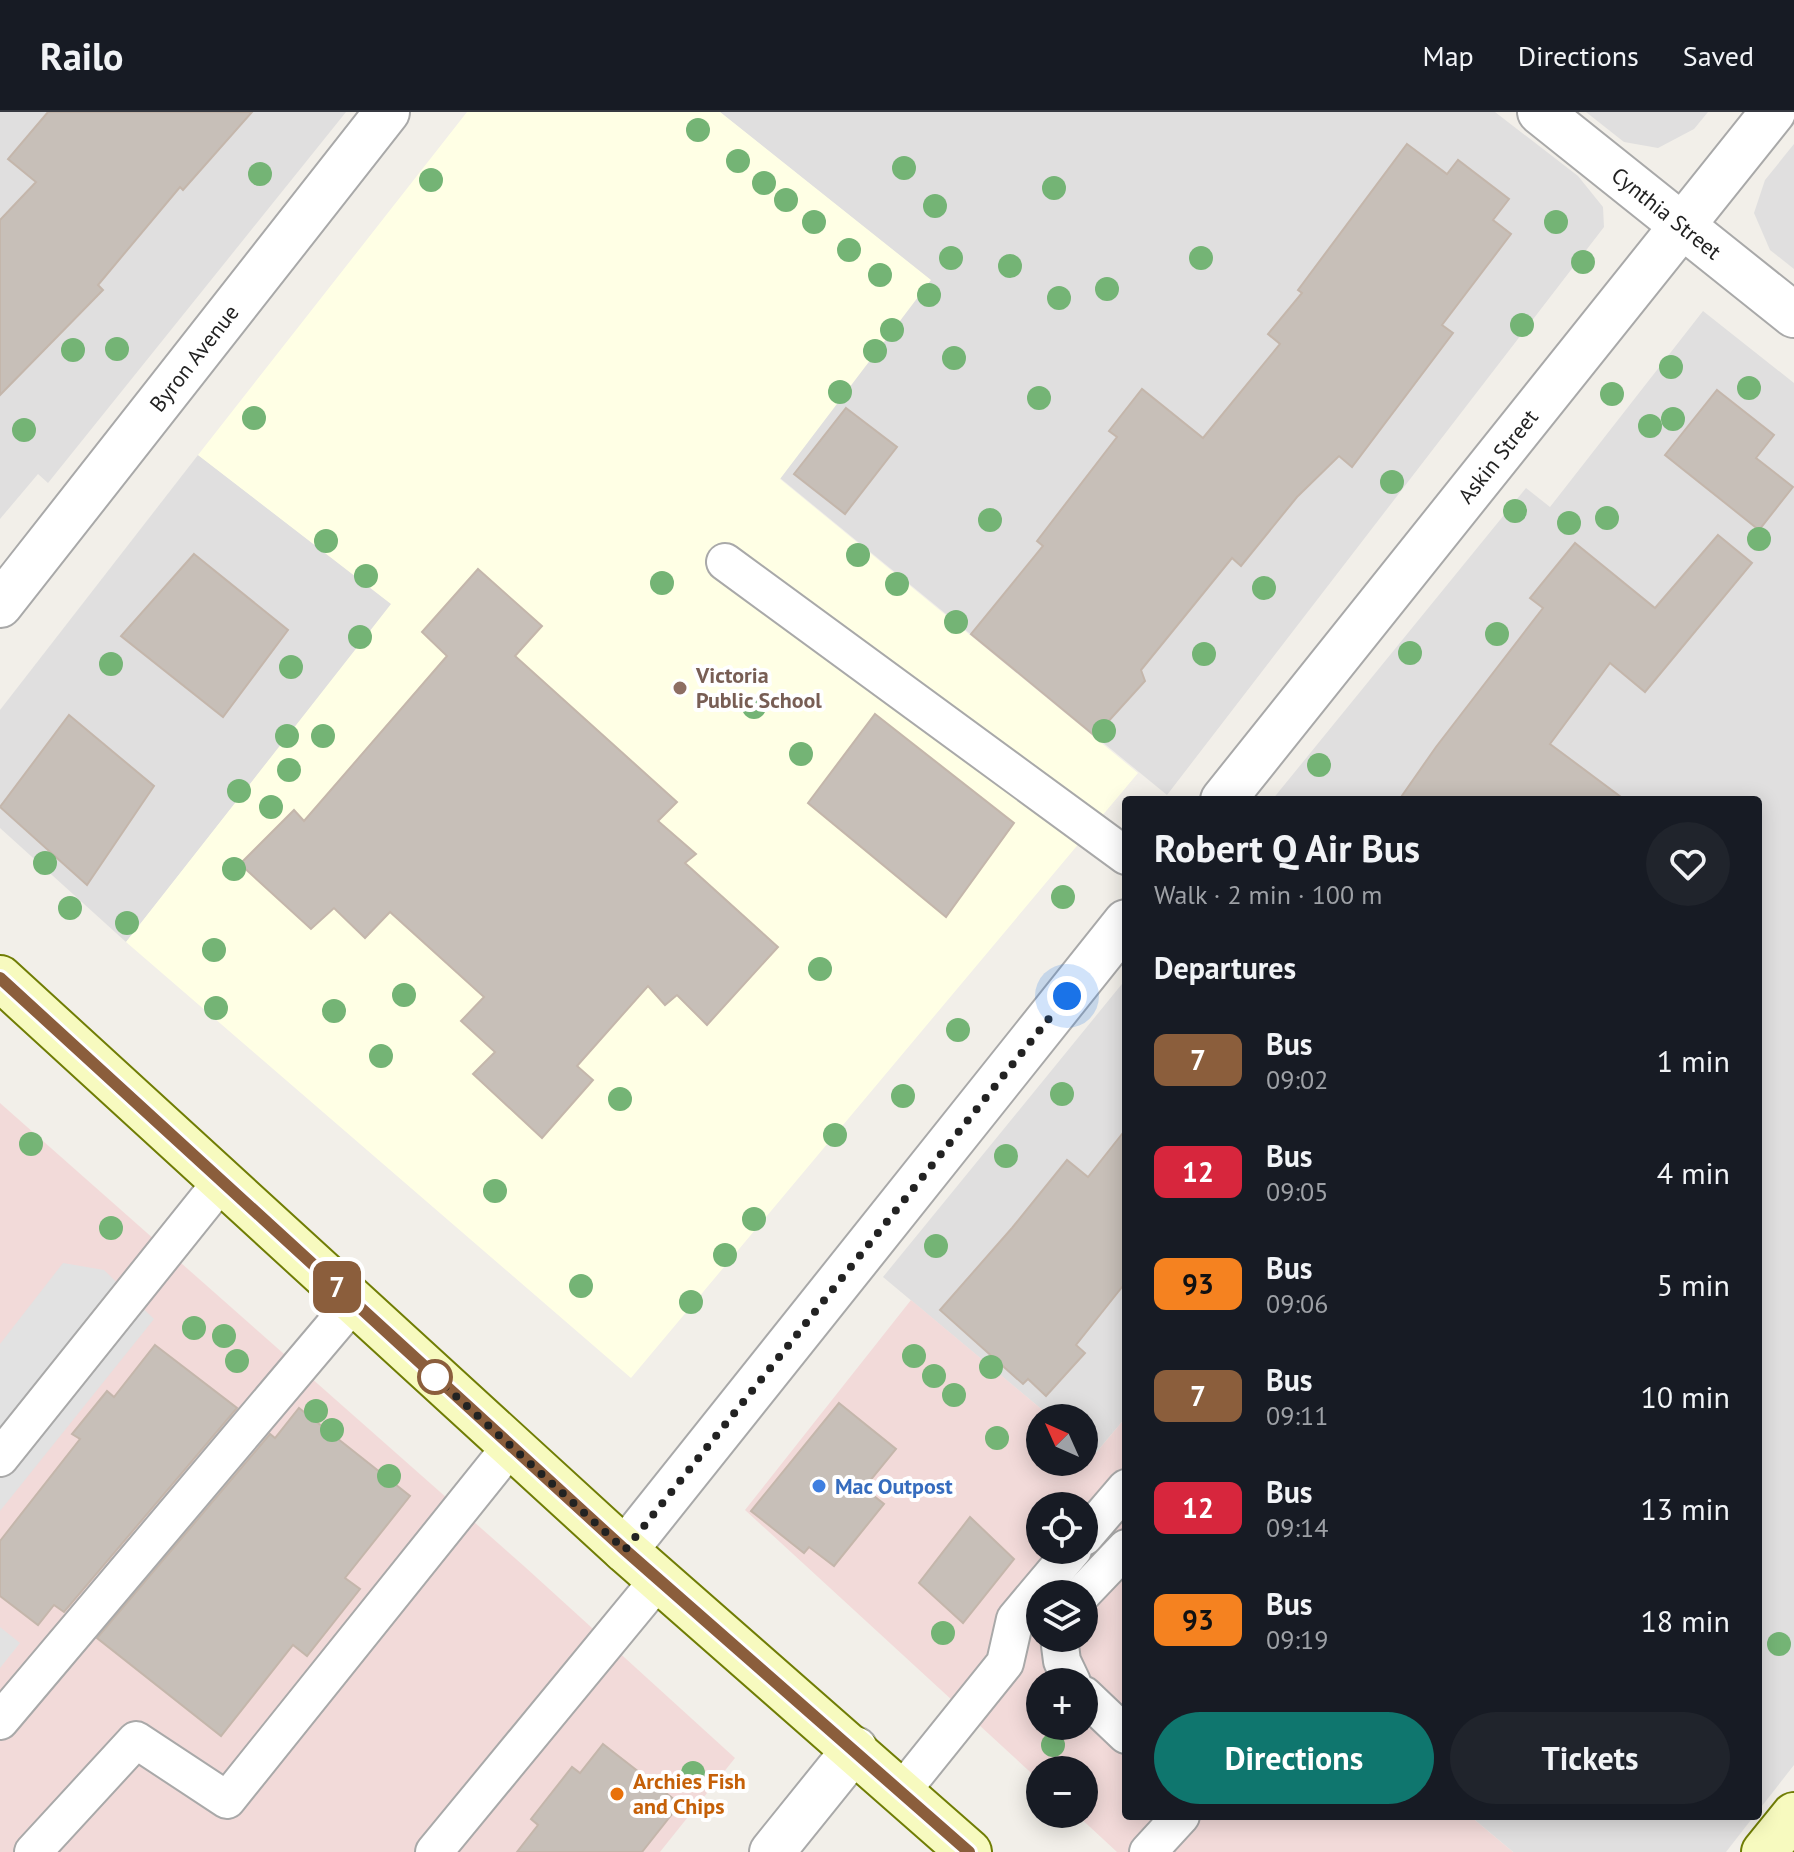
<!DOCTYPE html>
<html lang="en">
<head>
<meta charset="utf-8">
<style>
  :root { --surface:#171b24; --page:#20242c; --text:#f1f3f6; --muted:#9ea1a6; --line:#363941; --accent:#0f766e }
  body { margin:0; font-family:"PT Sans",sans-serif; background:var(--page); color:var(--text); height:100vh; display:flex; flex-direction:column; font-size:30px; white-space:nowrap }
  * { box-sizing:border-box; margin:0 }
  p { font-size:26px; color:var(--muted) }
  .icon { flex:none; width:44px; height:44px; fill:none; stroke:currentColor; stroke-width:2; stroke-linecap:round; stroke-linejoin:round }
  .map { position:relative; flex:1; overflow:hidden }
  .panel { position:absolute; left:1122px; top:684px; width:640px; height:1024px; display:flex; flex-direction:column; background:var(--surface); border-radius:8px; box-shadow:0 4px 20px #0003 }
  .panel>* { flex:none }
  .badge { padding:0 16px; border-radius:12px; font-size:28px; line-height:52px }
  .needle { width:52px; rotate:315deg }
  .buttons { position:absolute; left:1026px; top:1292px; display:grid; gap:16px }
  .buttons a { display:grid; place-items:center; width:72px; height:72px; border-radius:50%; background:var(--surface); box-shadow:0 4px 20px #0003; font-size:40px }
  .you { position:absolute; width:40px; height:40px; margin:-20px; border:6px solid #fff; border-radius:50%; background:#1a73e8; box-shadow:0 0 0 12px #1a73e833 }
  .map>.badge { position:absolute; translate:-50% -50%; box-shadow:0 0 0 4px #fff }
  h2 { padding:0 32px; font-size:30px; line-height:72px }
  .round { display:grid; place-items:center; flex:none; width:84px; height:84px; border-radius:42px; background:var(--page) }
  .head { display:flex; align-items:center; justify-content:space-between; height:136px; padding:0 32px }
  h1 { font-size:38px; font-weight:800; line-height:60px }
  .action { display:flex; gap:16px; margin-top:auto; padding:16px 32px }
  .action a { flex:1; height:92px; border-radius:48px; background:var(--accent); color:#fff; font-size:32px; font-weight:800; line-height:92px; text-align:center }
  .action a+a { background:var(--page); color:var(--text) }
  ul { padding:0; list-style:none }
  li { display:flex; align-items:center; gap:24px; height:112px; padding:0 32px }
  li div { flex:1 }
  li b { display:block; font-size:30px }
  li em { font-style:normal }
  li .badge { min-width:88px; font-weight:700; text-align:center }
  header { display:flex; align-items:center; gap:48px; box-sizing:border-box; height:112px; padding:0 40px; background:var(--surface); border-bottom:2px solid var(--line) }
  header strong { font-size:38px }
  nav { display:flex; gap:44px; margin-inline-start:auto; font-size:28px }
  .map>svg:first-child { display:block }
  .residential { fill:#e0dfdf }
  .commercial { fill:#f2dad9; fill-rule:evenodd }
  .education { fill:#ffffe5 }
  .parking { fill:#e2e2e2 }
  .building { fill:#c7bfb8; stroke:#c4b6ab; stroke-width:2 }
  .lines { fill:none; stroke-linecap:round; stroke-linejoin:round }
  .lane-casing { stroke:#a9a9a9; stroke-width:40 }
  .street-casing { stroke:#a9a9a9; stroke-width:48 }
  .secondary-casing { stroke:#707d05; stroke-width:48 }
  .lane { stroke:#fff; stroke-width:36 }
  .street { stroke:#fff; stroke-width:44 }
  .secondary { stroke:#f7fabf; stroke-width:44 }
  .tree { fill:#74b475 }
  .line-casing { stroke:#fff; stroke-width:18 }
  .line { stroke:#8b5e3c; stroke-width:12 }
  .walk { stroke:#222; stroke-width:8; stroke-dasharray:0 14.4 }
  .education-dot { fill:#8d6e63; stroke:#fff; stroke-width:3 }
  .stop-dot { fill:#fff; stroke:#8b5e3c; stroke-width:4 }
  .shop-dot { fill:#3f7fe0; stroke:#fff; stroke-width:3 }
  .food-dot { fill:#e8710a; stroke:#fff; stroke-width:3 }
  .labels { text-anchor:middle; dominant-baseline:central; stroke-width:8; stroke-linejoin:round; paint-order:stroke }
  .street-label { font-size:22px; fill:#222; stroke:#fff }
  .education-label { font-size:22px; font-weight:bold; fill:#785e54; stroke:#fff; text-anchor:start }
  .shop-label { font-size:22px; font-weight:bold; fill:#366cbe; stroke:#fff; text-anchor:start }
  .food-label { font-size:22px; font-weight:bold; fill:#c56008; stroke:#fff; text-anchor:start }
</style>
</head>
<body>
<header>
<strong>Railo</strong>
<nav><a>Map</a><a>Directions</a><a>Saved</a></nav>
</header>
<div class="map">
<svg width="1794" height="1740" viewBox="0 0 1794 1740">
  <rect width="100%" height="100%" fill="#f2efe9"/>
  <!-- residential -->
  <g class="residential">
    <polygon points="0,0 346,0 48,371 38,362 0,407"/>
    <polygon points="720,0 1495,0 1578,64 1603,95 1604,115 1167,683 780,366 930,168"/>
    <polygon points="1586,0 1708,0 1694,17 1658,36 1624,30"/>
    <polygon points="1794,32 1794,157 1770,138 1754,101 1765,68"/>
    <polygon points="1703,199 1794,271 1794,1653 1758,1699 1758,688 1272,688 1526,376 1550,395"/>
    <polygon points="198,343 392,492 126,830 0,716 0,598"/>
    <polygon points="1126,867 1126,1305 1095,1342 1084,1333 1084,1306 1052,1306 883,1165"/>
    <polygon points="1470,1704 1754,1704 1726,1740 1513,1740"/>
  </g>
  <!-- commercial -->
  <g class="commercial">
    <polygon points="0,991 525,1455 735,1646 660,1740 0,1740"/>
    <path d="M911,1188L1052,1306H1040V1350H1084V1333L1095,1342L1126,1305V1704H1470L1513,1740H1117L1076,1702H1084V1658H1040V1669L745,1398ZM1040,1394H1084V1438H1040ZM1040,1482H1084V1526H1040ZM1040,1570H1084V1614H1040Z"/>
  </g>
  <!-- education -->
  <polygon class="education" points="467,0 720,0 931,168 780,367 1138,661 631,1266 126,830 391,492 198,343"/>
  <!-- parking -->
  <g class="parking">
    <polygon points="63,1151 104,1158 154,1207 0,1399 0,1232"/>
    <polygon points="0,1515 20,1531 0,1556"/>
  </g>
  <!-- building -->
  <g class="building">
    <polygon points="48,0 252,0 183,78 180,75 98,173 103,178 0,283 0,108 36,70 8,47"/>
    <polygon points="1407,32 1447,62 1458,48 1509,87 1493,108 1511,122 1442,213 1453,221 1352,355 1339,344 1297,385 1241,454 1232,446 1141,558 1145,569 1095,624 971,522 1043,434 1037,429 1117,325 1109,319 1142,277 1203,326 1280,232 1268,222 1302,181 1298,178"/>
    <polygon points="1717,278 1774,323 1756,346 1793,375 1759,418 1665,343"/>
    <polygon points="846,296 897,335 845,402 794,362"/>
    <polygon points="1718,423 1752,451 1645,580 1610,551 1550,632 1625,688 1399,688 1436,635 1543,496 1530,486 1575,431 1655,496"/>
    <polygon points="194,442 288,518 223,605 121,524"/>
    <polygon points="478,457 542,514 515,544 677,690 658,709 696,742 685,751 778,835 707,913 677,883 665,893 648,874 577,954 593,968 542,1026 473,962 495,940 461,909 484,885 390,800 365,826 334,796 311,817 240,752 294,698 304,709 447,544 422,520"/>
    <polygon points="875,602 1014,711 946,805 808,691"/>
    <polygon points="69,603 154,674 87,773 0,695"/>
    <polygon points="1126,1017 1126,1170 1076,1233 1085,1241 1046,1284 1028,1267 1023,1272 940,1198 1012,1116 1067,1048 1088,1065"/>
    <polygon points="155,1233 237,1296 64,1500 54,1493 38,1513 0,1484 0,1429 80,1327 72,1322 107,1279 114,1285"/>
    <polygon points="839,1291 896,1337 864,1376 884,1392 834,1454 809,1435 804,1441 751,1399"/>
    <polygon points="299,1296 410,1384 345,1466 360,1477 307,1544 293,1533 221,1624 97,1526 270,1322 275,1326"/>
    <polygon points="970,1405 1014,1447 963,1511 919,1471"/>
    <polygon points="603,1632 680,1692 642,1740 517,1740 538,1713 531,1707 572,1655 580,1661"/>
  </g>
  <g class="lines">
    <!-- lane casing -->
    <g class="lane-casing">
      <g id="lane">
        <polyline points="725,450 1126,744"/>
        <polyline points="0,1346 222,1069"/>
        <polyline points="1084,1425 1126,1376"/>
        <polyline points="1082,1482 1126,1436"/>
        <polyline points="1059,1526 1062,1549 1072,1570"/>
        <polyline points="1084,1583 1126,1623"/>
        <polyline points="0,1609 354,1190"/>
        <polyline points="902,1679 1005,1551 1015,1507 1073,1438"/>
        <polyline points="33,1740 136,1628 227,1688 511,1334"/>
        <polyline points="434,1740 659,1467"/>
        <polyline points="1148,1740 1181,1704"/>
      </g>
    </g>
    <!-- street casing -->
    <g class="street-casing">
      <g id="street">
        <path id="s1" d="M1540,0L1794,203"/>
        <path id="s2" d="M0,493L387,0"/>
        <path id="s3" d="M1223,688L1773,0"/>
        <polyline points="625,1438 1126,810"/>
        <polyline points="772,1740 855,1637"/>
      </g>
    </g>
    <!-- secondary casing -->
    <g class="secondary-casing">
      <g id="secondary">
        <polyline points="0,866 625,1438 969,1740"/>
        <polyline points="1764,1740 1794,1703"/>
      </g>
    </g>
    <!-- lane -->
    <use href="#lane" class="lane"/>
    <!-- street -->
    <use href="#street" class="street"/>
    <!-- secondary -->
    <use href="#secondary" class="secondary"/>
  </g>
  <!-- trees -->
  <g class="tree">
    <circle cx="698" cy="18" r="12"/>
    <circle cx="738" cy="49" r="12"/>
    <circle cx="904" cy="56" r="12"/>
    <circle cx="260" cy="62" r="12"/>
    <circle cx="431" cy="68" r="12"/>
    <circle cx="764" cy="71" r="12"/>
    <circle cx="1054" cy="76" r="12"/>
    <circle cx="786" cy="88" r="12"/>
    <circle cx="935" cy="94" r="12"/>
    <circle cx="814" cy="110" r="12"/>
    <circle cx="1556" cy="110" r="12"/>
    <circle cx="849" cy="138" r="12"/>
    <circle cx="951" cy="146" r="12"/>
    <circle cx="1201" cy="146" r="12"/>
    <circle cx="1583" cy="150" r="12"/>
    <circle cx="1010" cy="154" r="12"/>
    <circle cx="880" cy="163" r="12"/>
    <circle cx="1107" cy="177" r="12"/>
    <circle cx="929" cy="183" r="12"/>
    <circle cx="1059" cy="186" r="12"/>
    <circle cx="1522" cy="213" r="12"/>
    <circle cx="892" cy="218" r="12"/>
    <circle cx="117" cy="237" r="12"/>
    <circle cx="73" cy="238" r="12"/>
    <circle cx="875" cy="239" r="12"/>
    <circle cx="954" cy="246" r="12"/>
    <circle cx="1671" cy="255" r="12"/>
    <circle cx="1749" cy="276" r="12"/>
    <circle cx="840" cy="280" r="12"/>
    <circle cx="1612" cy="282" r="12"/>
    <circle cx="1039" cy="286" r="12"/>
    <circle cx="254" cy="306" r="12"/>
    <circle cx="1673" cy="307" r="12"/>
    <circle cx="1650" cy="314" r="12"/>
    <circle cx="24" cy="318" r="12"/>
    <circle cx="1392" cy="370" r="12"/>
    <circle cx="1515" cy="399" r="12"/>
    <circle cx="1607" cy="406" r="12"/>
    <circle cx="990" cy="408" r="12"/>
    <circle cx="1569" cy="411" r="12"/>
    <circle cx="1759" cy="427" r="12"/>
    <circle cx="326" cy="429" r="12"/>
    <circle cx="858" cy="443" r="12"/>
    <circle cx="366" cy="464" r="12"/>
    <circle cx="662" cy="471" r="12"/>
    <circle cx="897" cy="472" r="12"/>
    <circle cx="1264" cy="476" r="12"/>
    <circle cx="956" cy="510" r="12"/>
    <circle cx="1497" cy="522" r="12"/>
    <circle cx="360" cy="525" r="12"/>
    <circle cx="1410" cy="541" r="12"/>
    <circle cx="1204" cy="542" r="12"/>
    <circle cx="111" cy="552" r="12"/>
    <circle cx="291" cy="555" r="12"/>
    <circle cx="754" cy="595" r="12"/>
    <circle cx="1104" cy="619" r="12"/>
    <circle cx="287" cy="624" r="12"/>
    <circle cx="323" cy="624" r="12"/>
    <circle cx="801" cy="642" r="12"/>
    <circle cx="1319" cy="653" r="12"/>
    <circle cx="289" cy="658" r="12"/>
    <circle cx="239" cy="679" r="12"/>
    <circle cx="271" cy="695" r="12"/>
    <circle cx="45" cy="751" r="12"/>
    <circle cx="234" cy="757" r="12"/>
    <circle cx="1063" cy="785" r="12"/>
    <circle cx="70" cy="796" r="12"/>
    <circle cx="127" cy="811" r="12"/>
    <circle cx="214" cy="838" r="12"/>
    <circle cx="820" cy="857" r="12"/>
    <circle cx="404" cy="883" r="12"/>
    <circle cx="216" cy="896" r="12"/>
    <circle cx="334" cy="899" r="12"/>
    <circle cx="958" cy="918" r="12"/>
    <circle cx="381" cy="944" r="12"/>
    <circle cx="1062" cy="982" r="12"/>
    <circle cx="903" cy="984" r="12"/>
    <circle cx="620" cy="987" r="12"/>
    <circle cx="835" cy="1023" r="12"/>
    <circle cx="31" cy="1032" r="12"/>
    <circle cx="1006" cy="1044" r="12"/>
    <circle cx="495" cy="1079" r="12"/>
    <circle cx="754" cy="1107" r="12"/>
    <circle cx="111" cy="1116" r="12"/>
    <circle cx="936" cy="1134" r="12"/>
    <circle cx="725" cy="1143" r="12"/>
    <circle cx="581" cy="1174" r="12"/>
    <circle cx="691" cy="1190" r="12"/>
    <circle cx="194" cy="1216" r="12"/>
    <circle cx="224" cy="1224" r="12"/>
    <circle cx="914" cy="1244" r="12"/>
    <circle cx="237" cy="1249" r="12"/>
    <circle cx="991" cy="1255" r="12"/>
    <circle cx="934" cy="1264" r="12"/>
    <circle cx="954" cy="1283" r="12"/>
    <circle cx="316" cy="1299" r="12"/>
    <circle cx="332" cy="1318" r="12"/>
    <circle cx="997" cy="1326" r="12"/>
    <circle cx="389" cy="1364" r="12"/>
    <circle cx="943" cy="1521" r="12"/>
    <circle cx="1779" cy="1532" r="12"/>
    <circle cx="1053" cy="1633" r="12"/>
    <circle cx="693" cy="1661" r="12"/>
  </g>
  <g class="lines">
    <!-- line casing -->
    <g class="line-casing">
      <polyline id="line" points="0,866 625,1438 969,1740"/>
    </g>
    <!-- line -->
    <use href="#line" class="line"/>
    <!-- walk -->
    <polyline class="walk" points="435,1265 625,1438 1067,884"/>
  </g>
  <!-- markers -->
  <circle class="education-dot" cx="680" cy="576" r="8"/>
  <circle class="stop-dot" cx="435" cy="1265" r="16"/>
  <circle class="shop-dot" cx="819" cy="1374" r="8"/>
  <circle class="food-dot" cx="617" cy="1682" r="8"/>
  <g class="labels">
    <!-- street labels -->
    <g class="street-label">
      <text stroke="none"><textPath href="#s1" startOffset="162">Cynthia Street</textPath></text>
      <text stroke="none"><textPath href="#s2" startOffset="314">Byron Avenue</textPath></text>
      <text stroke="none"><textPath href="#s3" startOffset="440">Askin Street</textPath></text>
    </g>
    <!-- education labels -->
    <g class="education-label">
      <text x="696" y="563">Victoria<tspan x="696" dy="25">Public School</tspan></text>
    </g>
    <!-- shop labels -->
    <g class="shop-label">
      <text x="835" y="1374">Mac Outpost</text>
    </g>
    <!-- food labels -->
    <g class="food-label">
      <text x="633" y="1669">Archies Fish<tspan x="633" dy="25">and Chips</tspan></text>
    </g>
  </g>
</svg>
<div class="buttons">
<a><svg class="needle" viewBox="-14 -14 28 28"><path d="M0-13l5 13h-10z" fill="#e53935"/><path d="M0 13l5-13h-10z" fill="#9ea1a6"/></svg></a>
<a><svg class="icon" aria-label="locate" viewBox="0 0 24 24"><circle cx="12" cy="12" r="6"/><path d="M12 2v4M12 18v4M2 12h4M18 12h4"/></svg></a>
<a><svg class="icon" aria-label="layers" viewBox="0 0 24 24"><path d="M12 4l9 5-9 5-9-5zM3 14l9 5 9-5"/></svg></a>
<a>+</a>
<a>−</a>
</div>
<div class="you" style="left:1067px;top:884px"></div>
<b class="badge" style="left:337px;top:1175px;background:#8b5e3c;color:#fff">7</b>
<section class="panel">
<div class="head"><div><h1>Robert Q Air Bus</h1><p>Walk · 2 min · 100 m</p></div><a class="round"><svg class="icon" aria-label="heart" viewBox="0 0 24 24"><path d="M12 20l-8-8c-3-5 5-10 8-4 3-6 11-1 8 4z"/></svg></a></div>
<h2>Departures</h2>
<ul>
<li><span class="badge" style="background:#8b5e3c;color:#fff">7</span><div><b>Bus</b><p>09:02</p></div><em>1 min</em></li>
<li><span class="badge" style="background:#d7263d;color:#fff">12</span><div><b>Bus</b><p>09:05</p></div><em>4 min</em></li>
<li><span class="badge" style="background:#f58220;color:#111">93</span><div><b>Bus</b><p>09:06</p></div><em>5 min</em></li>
<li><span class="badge" style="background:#8b5e3c;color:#fff">7</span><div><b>Bus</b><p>09:11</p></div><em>10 min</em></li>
<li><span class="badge" style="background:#d7263d;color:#fff">12</span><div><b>Bus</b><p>09:14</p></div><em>13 min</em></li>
<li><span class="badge" style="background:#f58220;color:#111">93</span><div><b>Bus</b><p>09:19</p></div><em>18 min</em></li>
</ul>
<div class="action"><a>Directions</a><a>Tickets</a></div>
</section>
</div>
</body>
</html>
